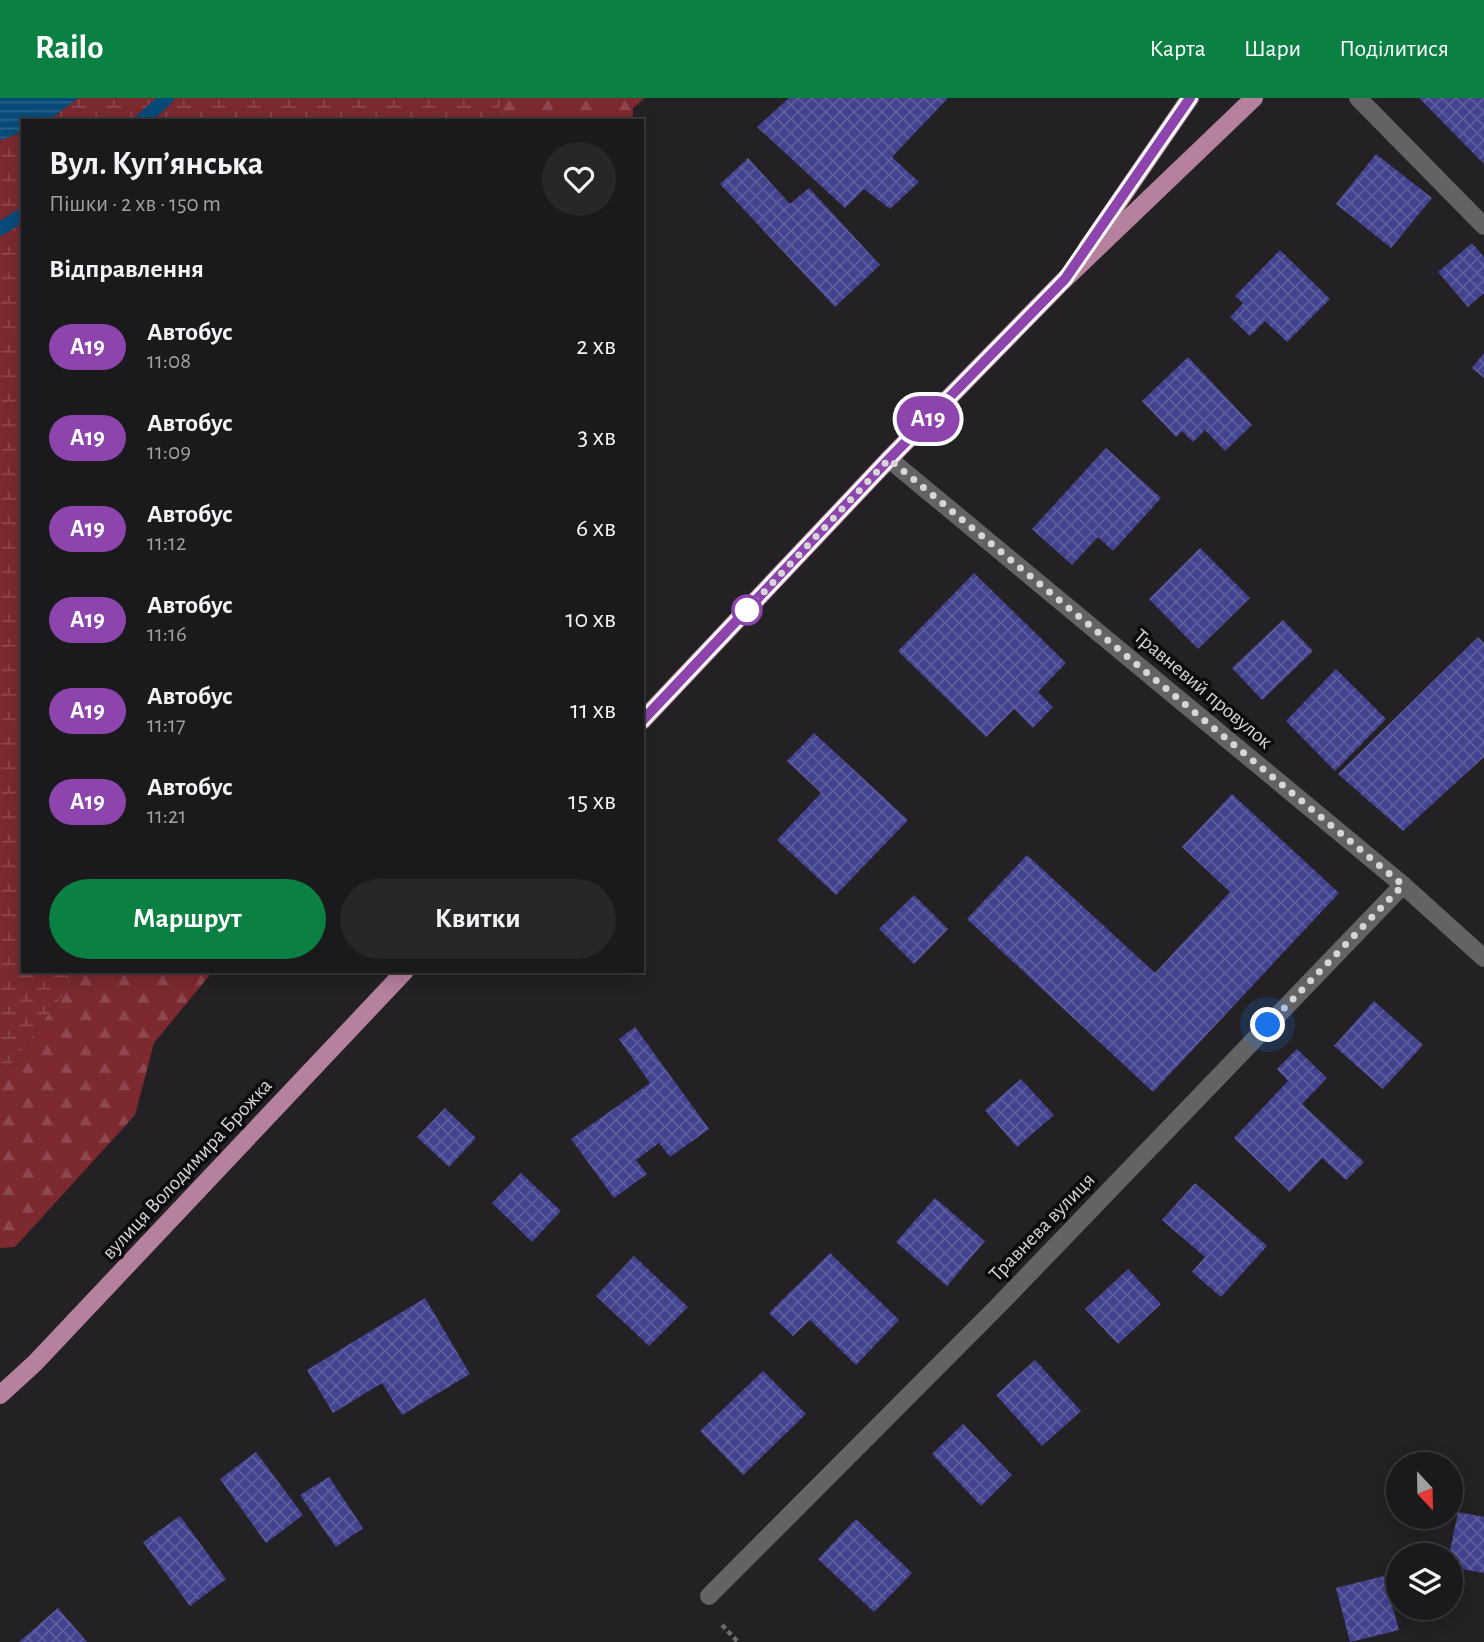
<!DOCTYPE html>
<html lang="uk">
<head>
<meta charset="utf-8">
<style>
  :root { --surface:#1a191b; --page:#272628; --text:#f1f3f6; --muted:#9fa0a3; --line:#38383a; --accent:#0b8043 }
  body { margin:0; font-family:"Alegreya Sans",sans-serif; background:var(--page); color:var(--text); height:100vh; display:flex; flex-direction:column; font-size:26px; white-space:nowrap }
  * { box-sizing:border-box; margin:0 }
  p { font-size:23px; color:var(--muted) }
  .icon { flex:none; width:38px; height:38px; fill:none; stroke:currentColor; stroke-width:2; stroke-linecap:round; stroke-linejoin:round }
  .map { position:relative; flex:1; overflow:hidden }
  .panel { position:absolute; left:21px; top:21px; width:623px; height:854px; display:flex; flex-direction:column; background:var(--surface); border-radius:0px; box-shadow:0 4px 18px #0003,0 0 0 2px var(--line) }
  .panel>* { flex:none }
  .badge { padding:0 14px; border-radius:23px; font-size:24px; line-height:46px }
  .needle { width:46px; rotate:158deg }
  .controls { position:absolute; left:1386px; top:1354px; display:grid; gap:14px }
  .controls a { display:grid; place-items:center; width:77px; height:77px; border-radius:50%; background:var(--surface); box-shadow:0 4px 18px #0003,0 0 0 2px var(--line); font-size:35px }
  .you { position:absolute; width:35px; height:35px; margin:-18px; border:5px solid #fff; border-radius:50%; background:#1a73e8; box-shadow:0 0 0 10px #1a73e833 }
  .map>.badge { position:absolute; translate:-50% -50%; box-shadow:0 0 0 4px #fff }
  h2 { padding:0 28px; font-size:26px; line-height:63px }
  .round { display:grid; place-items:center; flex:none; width:74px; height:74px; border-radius:37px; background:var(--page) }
  .summary { display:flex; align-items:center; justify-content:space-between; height:119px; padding:0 28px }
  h1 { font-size:33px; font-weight:700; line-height:52px }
  .cta { display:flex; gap:14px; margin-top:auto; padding:14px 28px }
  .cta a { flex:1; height:80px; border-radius:42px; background:var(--accent); color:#fff; font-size:28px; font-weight:700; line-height:80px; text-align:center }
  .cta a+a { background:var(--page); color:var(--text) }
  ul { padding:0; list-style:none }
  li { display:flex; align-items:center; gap:21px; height:91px; padding:0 28px }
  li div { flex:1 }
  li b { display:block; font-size:26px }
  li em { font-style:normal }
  li .badge { min-width:77px; font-weight:700; text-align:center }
  header { display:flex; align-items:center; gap:42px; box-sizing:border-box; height:98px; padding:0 35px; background:var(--accent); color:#fff }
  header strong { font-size:33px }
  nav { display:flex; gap:38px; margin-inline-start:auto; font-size:24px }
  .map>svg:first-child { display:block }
  .forest { fill:url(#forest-firs) }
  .wetland { fill:url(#wetland-marsh) }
  .water { fill:url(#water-rules) }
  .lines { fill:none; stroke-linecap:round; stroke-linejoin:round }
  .stream { stroke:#084b7a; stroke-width:14 }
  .building { fill:url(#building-cross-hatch) }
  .path { stroke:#6c6b6d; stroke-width:4.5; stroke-dasharray:5 3.5; stroke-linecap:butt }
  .minor { stroke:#636265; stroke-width:18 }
  .major { stroke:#b5819f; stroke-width:18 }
  .line-casing { stroke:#fff; stroke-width:16 }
  .line { stroke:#8e44ad; stroke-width:10 }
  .walk { stroke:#d7d6d7; stroke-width:7; stroke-dasharray:0 12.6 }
  .stop-dot { fill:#fff; stroke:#8e44ad; stroke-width:3.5 }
  .labels { text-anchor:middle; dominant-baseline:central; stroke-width:7; stroke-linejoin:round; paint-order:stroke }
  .street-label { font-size:21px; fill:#d7d6d7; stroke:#0c0b0d }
</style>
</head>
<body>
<header>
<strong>Railo</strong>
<nav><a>Карта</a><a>Шари</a><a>Поділитися</a></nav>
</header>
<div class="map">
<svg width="1484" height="1544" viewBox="0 0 1484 1544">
  <defs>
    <pattern id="forest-firs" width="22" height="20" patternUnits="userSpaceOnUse" patternTransform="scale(1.75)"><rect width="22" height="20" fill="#7c2930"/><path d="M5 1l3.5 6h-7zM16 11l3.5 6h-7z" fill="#8e474d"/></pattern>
    <pattern id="wetland-marsh" width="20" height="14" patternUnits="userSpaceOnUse" patternTransform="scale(1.75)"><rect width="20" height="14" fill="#7c2930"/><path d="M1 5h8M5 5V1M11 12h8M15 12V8" fill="none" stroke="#8e474d"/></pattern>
    <pattern id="water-rules" width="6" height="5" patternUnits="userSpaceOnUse" patternTransform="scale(1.75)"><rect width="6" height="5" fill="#084b7a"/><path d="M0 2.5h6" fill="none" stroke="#2b648c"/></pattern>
    <pattern id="building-cross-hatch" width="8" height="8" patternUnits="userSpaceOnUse" patternTransform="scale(1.75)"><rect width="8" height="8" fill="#42428f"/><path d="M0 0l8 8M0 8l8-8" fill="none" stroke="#5d5d9e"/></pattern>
  </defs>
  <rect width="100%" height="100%" fill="#232124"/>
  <!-- forest -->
  <g class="forest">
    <polygon points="503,0 645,0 633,10 633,23 494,23"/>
    <polygon points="81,873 213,873 154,945 135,1017 15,1149 0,1150 0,981"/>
  </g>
  <!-- wetland -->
  <g class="wetland">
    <polygon points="78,0 503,0 494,23 48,23"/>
    <polygon points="23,34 23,873 81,873 0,981 0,42"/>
  </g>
  <!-- water -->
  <polygon class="water" points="0,0 78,0 48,23 23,23 23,34 0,42"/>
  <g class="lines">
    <!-- stream -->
    <g class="stream">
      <polyline points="141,23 167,0"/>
      <polyline points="0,131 23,116"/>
    </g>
  </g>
  <!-- building -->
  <g class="building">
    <polygon points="789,0 948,0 892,59 919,84 890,111 864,91 845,110 757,29"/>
    <polygon points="1419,0 1484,0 1484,66"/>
    <polygon points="1376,56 1432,100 1391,150 1336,106"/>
    <polygon points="748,60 790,106 809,90 880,167 835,209 720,86"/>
    <polygon points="1472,145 1484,159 1484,195 1468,209 1438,174"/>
    <polygon points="1280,152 1330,201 1287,244 1265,223 1250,238 1230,219 1243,205 1235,198"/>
    <polygon points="1484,255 1484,280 1472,270"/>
    <polygon points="1188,259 1252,327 1225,353 1205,332 1193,344 1182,333 1176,339 1142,303"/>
    <polygon points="1106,350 1161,400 1113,453 1098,439 1072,467 1032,431"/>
    <polygon points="1200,450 1250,500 1198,551 1149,501"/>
    <polygon points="974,475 1066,565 1038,594 1053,609 1033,630 1014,611 986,639 898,553"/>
    <polygon points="1283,522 1313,553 1262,602 1232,570"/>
    <polygon points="1478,539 1484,545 1484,659 1403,733 1338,676"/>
    <polygon points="1336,571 1386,621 1335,673 1286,623"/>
    <polygon points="814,635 908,722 836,797 777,742 821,695 787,663"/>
    <polygon points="1232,696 1339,795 1153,994 967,821 1027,757 1155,875 1230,794 1182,749"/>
    <polygon points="914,797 948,831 914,866 879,831"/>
    <polygon points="1374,903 1423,947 1383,991 1334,948"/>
    <polygon points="635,929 709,1031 670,1059 659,1045 636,1062 647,1076 614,1100 571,1041 650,985 619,941"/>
    <polygon points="1297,951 1327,980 1302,1006 1364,1064 1346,1082 1322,1060 1290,1094 1234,1040 1288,983 1277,971"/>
    <polygon points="1021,981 1054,1017 1017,1049 985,1012"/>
    <polygon points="445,1010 476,1040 449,1069 417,1039"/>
    <polygon points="521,1075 561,1113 532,1144 492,1105"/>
    <polygon points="1195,1085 1267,1148 1221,1199 1192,1174 1205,1159 1162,1122"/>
    <polygon points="935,1100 985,1143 947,1188 896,1144"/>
    <polygon points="830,1155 899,1222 856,1267 810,1222 793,1238 769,1215"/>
    <polygon points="634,1158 688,1209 649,1248 596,1198"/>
    <polygon points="1128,1171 1161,1206 1118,1246 1085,1211"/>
    <polygon points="425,1200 470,1276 402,1317 382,1285 333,1315 307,1272"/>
    <polygon points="1035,1262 1081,1313 1042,1348 996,1297"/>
    <polygon points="763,1273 806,1316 743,1377 700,1333"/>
    <polygon points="963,1326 1012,1377 981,1408 932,1356"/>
    <polygon points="256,1354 303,1417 266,1445 220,1381"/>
    <polygon points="329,1379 363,1430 336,1449 300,1397"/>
    <polygon points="1458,1414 1484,1419 1484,1475 1451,1469 1449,1458"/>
    <polygon points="180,1418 226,1481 190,1508 143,1444"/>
    <polygon points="856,1421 912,1475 874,1514 818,1461"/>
    <polygon points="1384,1478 1399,1532 1350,1544 1336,1490"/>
    <polygon points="58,1510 87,1544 19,1544"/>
  </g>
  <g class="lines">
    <!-- path -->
    <polyline class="path" points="722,1527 738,1544"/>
    <!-- minor -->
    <g class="minor">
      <polyline points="1358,0 1484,128"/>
      <polyline points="889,361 1403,787 1484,860"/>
      <polyline points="709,1498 999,1207 1403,787"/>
    </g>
    <!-- major -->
    <g class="major">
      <polyline points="1087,150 1190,0"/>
      <polyline points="642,623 889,361 1065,181 1254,0"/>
      <polyline points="0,1297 35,1265 405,873"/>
    </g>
  </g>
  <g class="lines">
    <!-- line casing -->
    <g class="line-casing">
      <polyline id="line" points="642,623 889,361 1065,181 1190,0"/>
    </g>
    <!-- line -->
    <use href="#line" class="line"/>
    <!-- walk -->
    <polyline class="walk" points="747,512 889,361 1403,787 1268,927"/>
  </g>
  <!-- markers -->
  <circle class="stop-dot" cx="747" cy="512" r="14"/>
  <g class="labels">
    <!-- street labels -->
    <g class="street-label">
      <text transform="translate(1203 591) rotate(40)">Травневий провулок</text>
      <text transform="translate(187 1071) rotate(-47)">вулиця Володимира Брожка</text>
      <text transform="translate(1042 1129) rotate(-46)">Травнева вулиця</text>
    </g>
  </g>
</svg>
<div class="controls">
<a><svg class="needle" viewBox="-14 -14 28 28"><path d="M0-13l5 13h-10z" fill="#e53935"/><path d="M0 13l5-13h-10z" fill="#9fa0a3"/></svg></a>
<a><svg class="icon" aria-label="layers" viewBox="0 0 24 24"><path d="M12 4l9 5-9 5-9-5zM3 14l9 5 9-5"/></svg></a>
</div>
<div class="you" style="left:1268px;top:927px"></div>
<b class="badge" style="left:928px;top:321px;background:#8e44ad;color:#fff">А19</b>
<section class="panel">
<div class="summary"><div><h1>Вул. Куп’янська</h1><p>Пішки · 2 хв · 150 m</p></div><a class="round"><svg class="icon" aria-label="heart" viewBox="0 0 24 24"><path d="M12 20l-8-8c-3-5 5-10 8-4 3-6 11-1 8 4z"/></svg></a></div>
<h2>Відправлення</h2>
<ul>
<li><span class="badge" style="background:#8e44ad;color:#fff">А19</span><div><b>Автобус</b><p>11:08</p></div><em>2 хв</em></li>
<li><span class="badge" style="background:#8e44ad;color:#fff">А19</span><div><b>Автобус</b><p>11:09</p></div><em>3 хв</em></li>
<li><span class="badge" style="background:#8e44ad;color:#fff">А19</span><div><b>Автобус</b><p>11:12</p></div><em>6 хв</em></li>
<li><span class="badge" style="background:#8e44ad;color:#fff">А19</span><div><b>Автобус</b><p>11:16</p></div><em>10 хв</em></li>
<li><span class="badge" style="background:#8e44ad;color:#fff">А19</span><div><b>Автобус</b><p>11:17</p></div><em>11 хв</em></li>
<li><span class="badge" style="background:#8e44ad;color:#fff">А19</span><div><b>Автобус</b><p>11:21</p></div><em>15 хв</em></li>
</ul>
<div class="cta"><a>Маршрут</a><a>Квитки</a></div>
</section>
</div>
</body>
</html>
